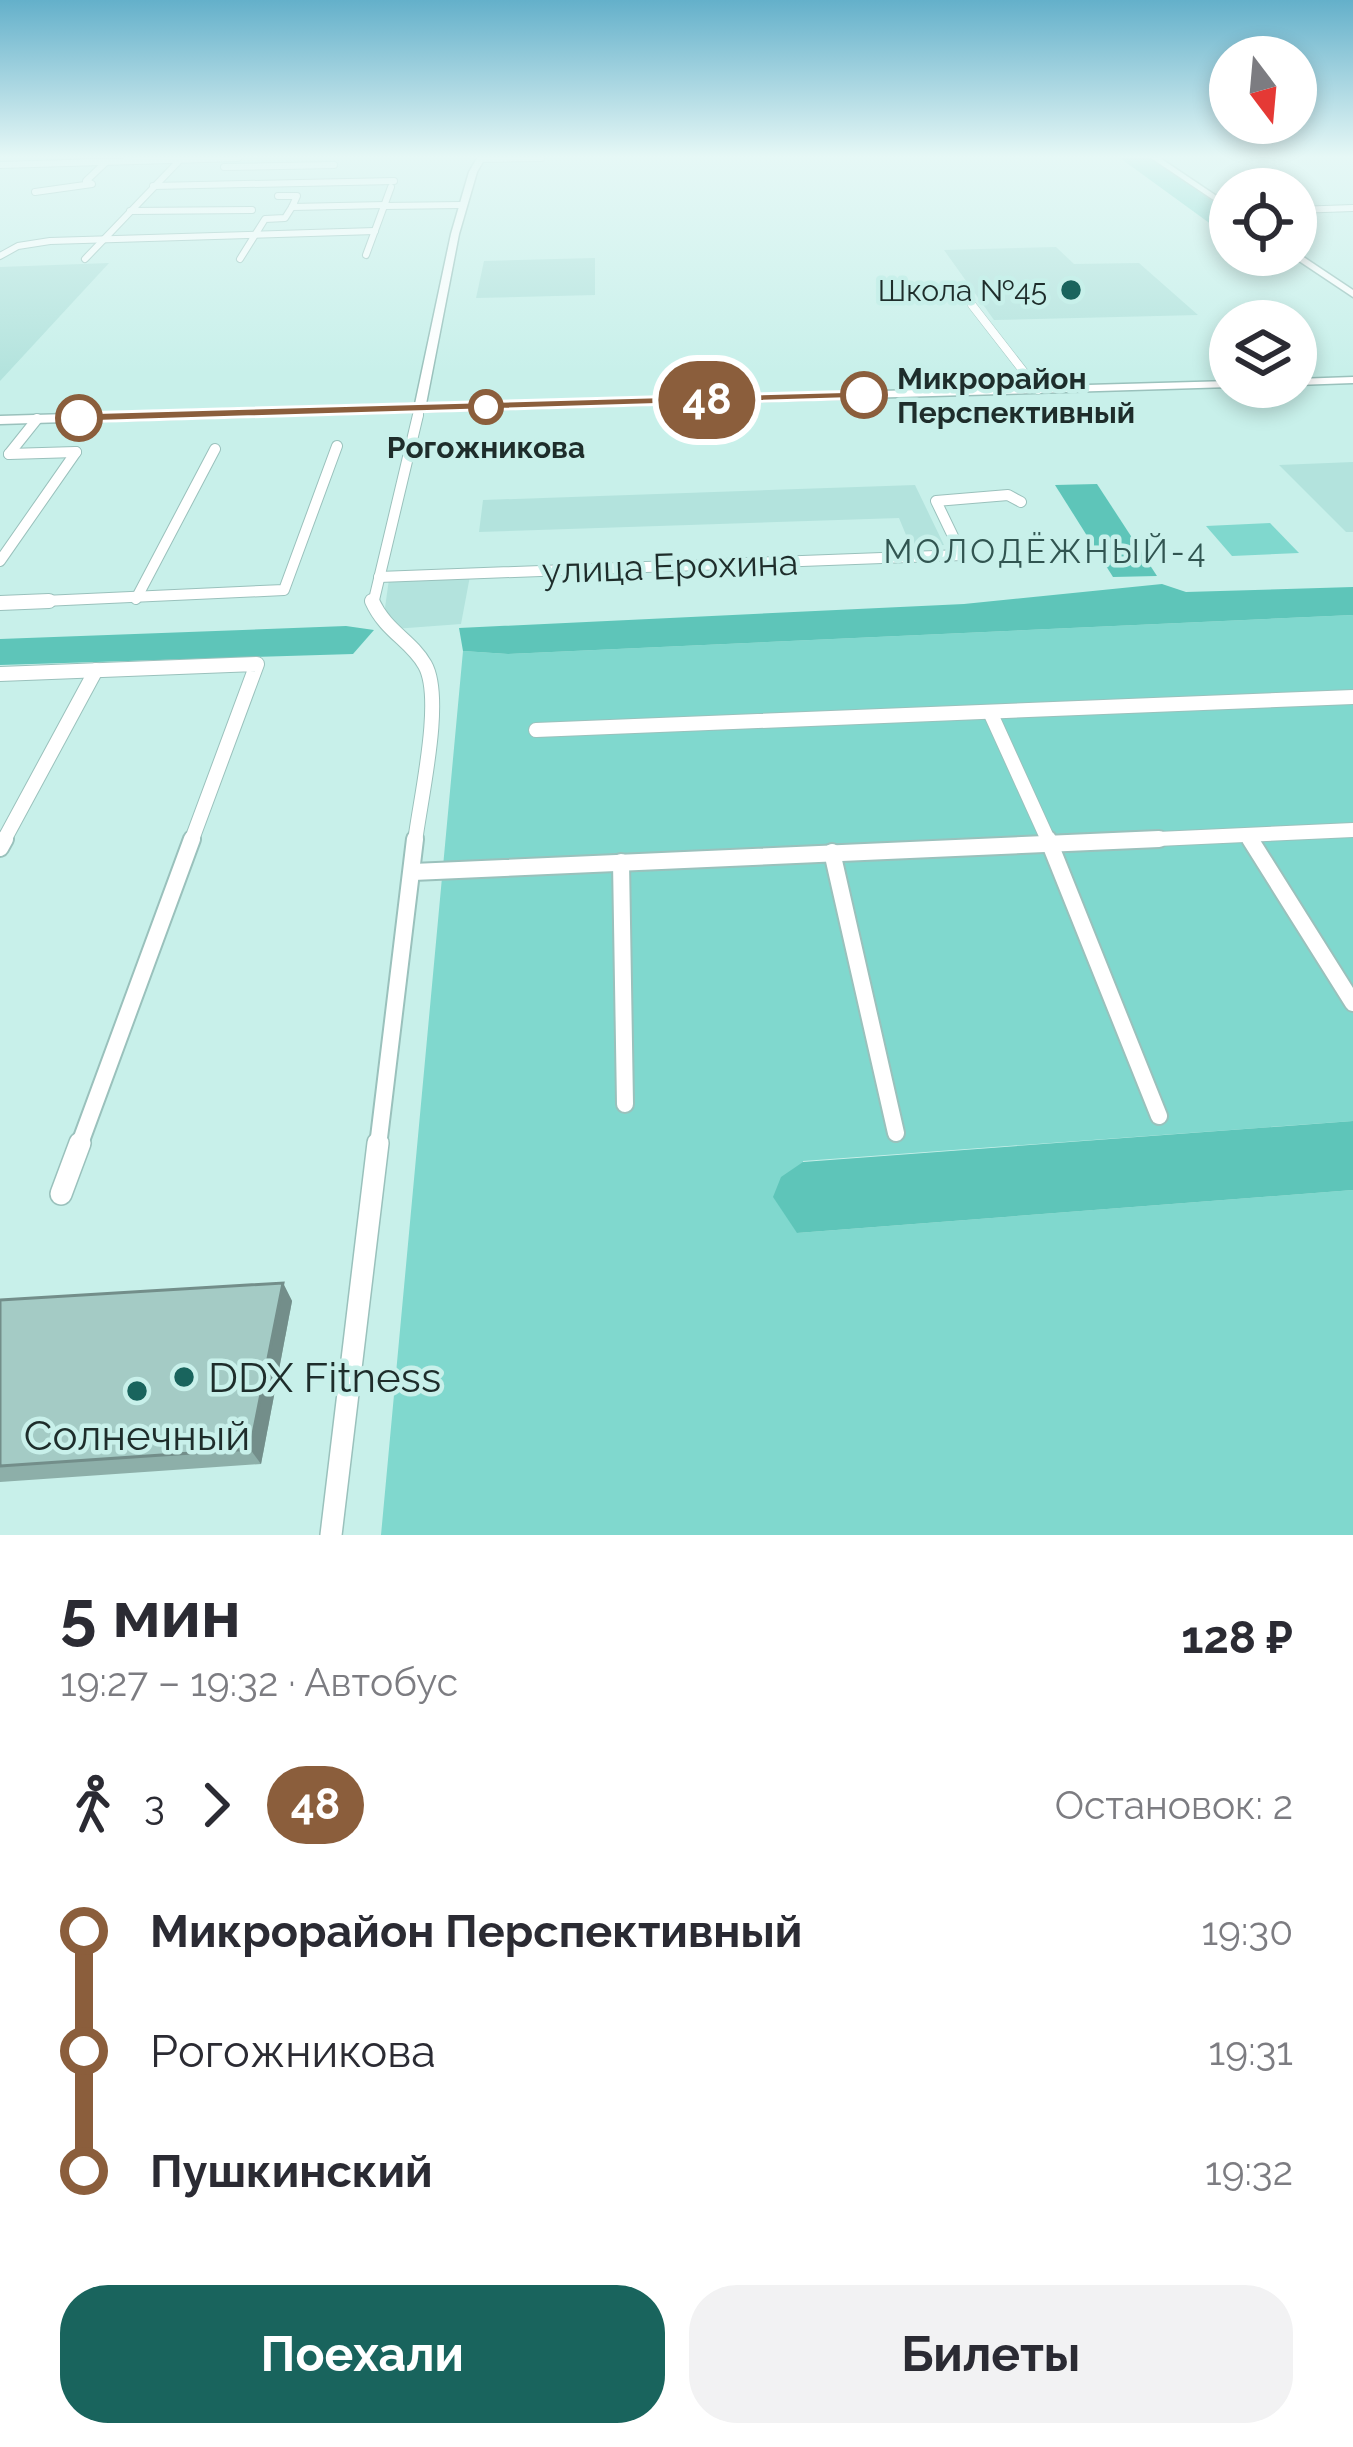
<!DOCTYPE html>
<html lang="ru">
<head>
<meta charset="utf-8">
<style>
  :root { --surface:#fff; --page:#f2f2f3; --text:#2b2b33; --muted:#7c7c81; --accent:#19645d }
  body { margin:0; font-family:Raleway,sans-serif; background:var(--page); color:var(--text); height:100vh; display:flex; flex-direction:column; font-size:45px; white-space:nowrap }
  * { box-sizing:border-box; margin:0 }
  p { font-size:39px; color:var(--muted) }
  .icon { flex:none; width:66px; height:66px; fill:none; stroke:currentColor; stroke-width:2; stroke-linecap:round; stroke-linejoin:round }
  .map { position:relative; height:1535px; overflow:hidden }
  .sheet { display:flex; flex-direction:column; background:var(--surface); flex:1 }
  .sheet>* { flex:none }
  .badge { padding:0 24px; border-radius:39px; font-size:42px; line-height:78px }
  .needle { width:78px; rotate:164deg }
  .buttons { position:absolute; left:1209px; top:36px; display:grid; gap:24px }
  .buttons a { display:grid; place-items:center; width:108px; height:108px; border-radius:50%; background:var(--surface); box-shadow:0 6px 18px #0003; font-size:60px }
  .map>.badge { position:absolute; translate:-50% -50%; box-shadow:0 0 0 6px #fff }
  .legs { display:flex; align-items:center; gap:18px; height:132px; padding:0 60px; font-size:39px }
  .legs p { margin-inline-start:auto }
  .head { display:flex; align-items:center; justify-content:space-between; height:204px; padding:0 60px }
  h1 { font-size:66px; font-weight:700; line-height:90px }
  .button { display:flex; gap:24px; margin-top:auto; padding:24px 60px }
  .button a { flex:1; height:138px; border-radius:48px; background:var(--accent); color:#fff; font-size:48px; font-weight:700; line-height:138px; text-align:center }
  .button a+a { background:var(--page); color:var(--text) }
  ul { padding:0 60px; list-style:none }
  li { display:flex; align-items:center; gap:42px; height:120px; font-size:45px }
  li i { display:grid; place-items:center; width:18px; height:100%; margin:0 15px; background:currentColor }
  li i::after { content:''; width:30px; height:30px; margin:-15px; border:9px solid; border-radius:50%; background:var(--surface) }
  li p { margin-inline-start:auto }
  li:first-child i { background:linear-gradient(#0000 50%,currentColor 0) }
  li:last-child i { background:linear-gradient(currentColor 50%,#0000 0) }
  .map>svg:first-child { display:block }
  .built { fill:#b3e3dd }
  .green { fill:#80d8ce }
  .forest { fill:#5ec5b9 }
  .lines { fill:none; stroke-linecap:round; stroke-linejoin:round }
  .street-far5-casing { stroke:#9ac1bc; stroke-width:8 }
  .street-far4-casing { stroke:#9ac1bc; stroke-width:9 }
  .street-far3-casing { stroke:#9ac1bc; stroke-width:12 }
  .street-far2-casing { stroke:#9ac1bc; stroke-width:16 }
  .street-far1-casing { stroke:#9ac1bc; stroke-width:20 }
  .street-casing { stroke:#9ac1bc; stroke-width:24 }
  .secondary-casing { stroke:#9ac1bc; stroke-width:3 }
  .street-far5 { stroke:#fff; stroke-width:6 }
  .street-far4 { stroke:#fff; stroke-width:8 }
  .street-far3 { stroke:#fff; stroke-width:10 }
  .street-far2 { stroke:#fff; stroke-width:14 }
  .street-far1 { stroke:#fff; stroke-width:16 }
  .street { stroke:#fff; stroke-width:21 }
  .secondary { fill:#fff; fill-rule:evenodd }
  .wall { fill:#8dafa9 }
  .shaded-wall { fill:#738e8a }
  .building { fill:#a4cbc5; stroke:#738e8a; stroke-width:3 }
  .line-1 { fill:#8b5e3c; stroke:#fff; stroke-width:3 }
  .poi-dot { fill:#19645d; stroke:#c8f0ea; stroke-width:4.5 }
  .stop-1-dot { fill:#fff; stroke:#8b5e3c; stroke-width:6 }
  .labels { text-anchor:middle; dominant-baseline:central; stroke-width:9; stroke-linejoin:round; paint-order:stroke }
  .far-poi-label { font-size:30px; fill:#1e2d2b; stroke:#c8f0ea; text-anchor:end }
  .far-stop-label { font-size:30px; font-weight:bold; fill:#1e2d2b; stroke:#c8f0ea; text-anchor:start }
  .far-neighbourhood-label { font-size:33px; letter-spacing:3px; fill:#315551; stroke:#c8f0ea }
  .street-label { font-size:36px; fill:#1e2d2b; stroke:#c8f0ea }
  .near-poi-label { font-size:42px; fill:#1e2d2b; stroke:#c8f0ea; text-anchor:start }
</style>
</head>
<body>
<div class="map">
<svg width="1353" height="1535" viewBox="0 0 1353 1535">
  <rect width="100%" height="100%" fill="#c8f0ea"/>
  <!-- built -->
  <g class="built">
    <polygon points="1056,247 1074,264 1139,263 1198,315 994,320 944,250"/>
    <polygon points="595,258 595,295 476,298 484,261"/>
    <polygon points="109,263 0,381 0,267"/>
    <polygon points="1353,462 1353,532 1346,532 1279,465"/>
    <polygon points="915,485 944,545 911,547 899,518 479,532 483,500"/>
    <polygon points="470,576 461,624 394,629 384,615 389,579"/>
  </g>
  <!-- green -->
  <g class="green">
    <polygon points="1120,158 1150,158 1230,213 1230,238"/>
    <polygon points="1270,523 1299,553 1232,556 1206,526"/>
    <polygon points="1353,615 1353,1121 803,1161 797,1233 1353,1190 1353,1535 381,1535 463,651 508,654"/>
  </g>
  <!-- forest -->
  <g class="forest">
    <polygon points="1097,484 1157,576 1113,577 1055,485"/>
    <polygon points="1162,584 1186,592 1353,587 1353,615 508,654 463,651 459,628 964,604"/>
    <polygon points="346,626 374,630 353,654 0,665 0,639"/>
    <polygon points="1353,1121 1353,1190 797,1233 773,1197 781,1177 803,1162"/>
  </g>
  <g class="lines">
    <!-- street-far5 casing -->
    <g class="street-far5-casing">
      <g id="street-far5">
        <polyline points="481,159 541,158"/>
        <polyline points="0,165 238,158"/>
        <polyline points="224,167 334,165"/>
        <polyline points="153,186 394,181"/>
        <polyline points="35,192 92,184 86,181 105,163"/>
        <polyline points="278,196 297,196 292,207 385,205"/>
        <polyline points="384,206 461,205"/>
        <polyline points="1296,210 1353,208"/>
        <polyline points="130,211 252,210"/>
        <polyline points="366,255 391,187"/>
        <polyline points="0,256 18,246 50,241 375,231"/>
        <polyline points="85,259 178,162"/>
        <polyline points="240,259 265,219 285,218 292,207"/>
      </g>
    </g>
    <!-- street-far4 casing -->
    <g class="street-far4-casing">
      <g id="street-far4">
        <polyline points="972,305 1038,390"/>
        <polyline points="418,418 420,408"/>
      </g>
    </g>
    <!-- street-far3 casing -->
    <g class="street-far3-casing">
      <g id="street-far3">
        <polyline points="9,454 76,452"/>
        <polyline points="9,454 37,419"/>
        <polyline points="0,561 76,452"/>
        <polyline points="379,577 962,555 936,501 1008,495 1021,502"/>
        <polyline points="136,599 215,449"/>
        <polyline points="0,603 284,590 337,446"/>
        <polyline points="373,604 418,415"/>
      </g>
    </g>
    <!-- street-far2 casing -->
    <g class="street-far2-casing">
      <g id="street-far2">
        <path d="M372,601C386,632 411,640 425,665C444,699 420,800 415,842"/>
        <polyline points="0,603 49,601"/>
        <polyline points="0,674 257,664 191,842"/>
        <polyline points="990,712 1049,842"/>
        <polyline points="536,730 1353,697"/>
        <polyline points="1248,835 1252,842"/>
        <polyline points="3,842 96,670"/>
        <polyline points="1092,842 1353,830"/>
      </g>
    </g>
    <!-- street-far1 casing -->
    <g class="street-far1-casing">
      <g id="street-far1">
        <polyline points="1048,839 1159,1116"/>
        <polyline points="1250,839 1353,1003"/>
        <polyline points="0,848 5,839"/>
        <polyline points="832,852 896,1133"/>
        <polyline points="621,862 625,1104"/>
        <polyline points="413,872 1159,839"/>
        <polyline points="79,1146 192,839"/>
        <polyline points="378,1146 415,839"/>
      </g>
    </g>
    <!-- street casing -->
    <g class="street-casing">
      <g id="street">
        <polyline points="61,1194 80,1143"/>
        <polyline points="331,1535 378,1143"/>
      </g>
    </g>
    <!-- secondary casing -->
    <g class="secondary-casing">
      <g id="secondary">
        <polygon points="477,158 485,158 477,172 459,234 426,404 1230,381 1231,387 0,424 0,416 415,404 451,234 469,172"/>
        <polygon points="1151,158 1160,158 1230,205 1230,211"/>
        <polygon points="1296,252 1353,290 1353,297 1293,257"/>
        <polygon points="1353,377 1353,383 1296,385 1296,379"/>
      </g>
    </g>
    <!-- street-far5 -->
    <use href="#street-far5" class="street-far5"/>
    <!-- street-far4 -->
    <use href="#street-far4" class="street-far4"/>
    <!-- street-far3 -->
    <use href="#street-far3" class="street-far3"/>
    <!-- street-far2 -->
    <use href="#street-far2" class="street-far2"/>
    <!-- street-far1 -->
    <use href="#street-far1" class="street-far1"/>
    <!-- street -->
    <use href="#street" class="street"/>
    <!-- secondary -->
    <use href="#secondary" class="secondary"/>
  </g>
  <!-- wall -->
  <polygon class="wall" points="283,1283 292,1301 261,1464 0,1482 0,1300"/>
  <!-- shaded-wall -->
  <polygon class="shaded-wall" points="283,1283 292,1301 261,1464 250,1449"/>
  <!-- building -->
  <polygon class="building" points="283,1283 250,1449 0,1466 0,1300"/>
  <!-- sky -->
  <linearGradient id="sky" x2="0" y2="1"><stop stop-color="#64b0ca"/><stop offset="0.42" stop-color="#e6f8f6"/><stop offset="1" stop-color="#e6f8f6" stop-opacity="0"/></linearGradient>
  <rect width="1353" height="373" fill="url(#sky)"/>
  <!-- line-1 -->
  <polygon class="line-1" points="864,391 869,398 79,422 71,418 79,413"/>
  <!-- markers -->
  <g class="poi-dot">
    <circle cx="1071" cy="290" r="12"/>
    <circle cx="184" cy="1377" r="12"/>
    <circle cx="137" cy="1391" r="12"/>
  </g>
  <g class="stop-1-dot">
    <circle cx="864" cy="395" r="21"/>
    <circle cx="486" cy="407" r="15"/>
    <circle cx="79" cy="418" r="21"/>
  </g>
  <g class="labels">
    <!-- far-poi labels -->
    <g class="far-poi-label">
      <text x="1047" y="290">Школа №45</text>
    </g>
    <!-- far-stop labels -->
    <g class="far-stop-label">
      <text x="897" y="378">Микрорайон<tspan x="897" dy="34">Перспективный</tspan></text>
      <text x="486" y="447" text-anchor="middle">Рогожникова</text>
    </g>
    <!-- far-neighbourhood labels -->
    <g class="far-neighbourhood-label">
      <text x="1046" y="551">МОЛОДЁЖНЫЙ-4</text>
    </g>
    <!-- street labels -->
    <g class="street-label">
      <text transform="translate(670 566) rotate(-2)">улица Ерохина</text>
    </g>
    <!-- near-poi labels -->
    <g class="near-poi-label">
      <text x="208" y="1377">DDX Fitness</text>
      <text x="137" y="1435" text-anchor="middle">Солнечный</text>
    </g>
  </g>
</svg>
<div class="buttons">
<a><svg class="needle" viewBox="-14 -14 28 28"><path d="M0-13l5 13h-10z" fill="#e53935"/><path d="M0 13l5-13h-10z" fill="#7c7c81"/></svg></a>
<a><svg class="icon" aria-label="locate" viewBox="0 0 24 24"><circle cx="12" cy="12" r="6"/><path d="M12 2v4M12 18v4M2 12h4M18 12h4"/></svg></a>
<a><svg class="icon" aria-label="layers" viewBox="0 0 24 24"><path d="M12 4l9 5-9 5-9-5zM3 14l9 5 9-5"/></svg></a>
</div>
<b class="badge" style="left:707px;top:400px;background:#8b5e3c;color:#fff">48</b>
</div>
<section class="sheet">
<div class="head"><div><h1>5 мин</h1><p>19:27 – 19:32 · Автобус</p></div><b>128 ₽</b></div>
<div class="legs"><svg class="icon" aria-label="walk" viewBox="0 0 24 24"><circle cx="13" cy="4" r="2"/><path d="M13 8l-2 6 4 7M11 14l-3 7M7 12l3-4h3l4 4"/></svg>3<svg class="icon" aria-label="forward" viewBox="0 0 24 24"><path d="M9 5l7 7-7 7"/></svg><b class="badge" style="background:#8b5e3c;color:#fff">48</b><p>Остановок: 2</p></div>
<ul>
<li><i style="color:#8b5e3c"></i><b>Микрорайон Перспективный</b><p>19:30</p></li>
<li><i style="color:#8b5e3c"></i><span>Рогожникова</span><p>19:31</p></li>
<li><i style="color:#8b5e3c"></i><b>Пушкинский</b><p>19:32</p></li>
</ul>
<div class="button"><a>Поехали</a><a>Билеты</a></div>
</section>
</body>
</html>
